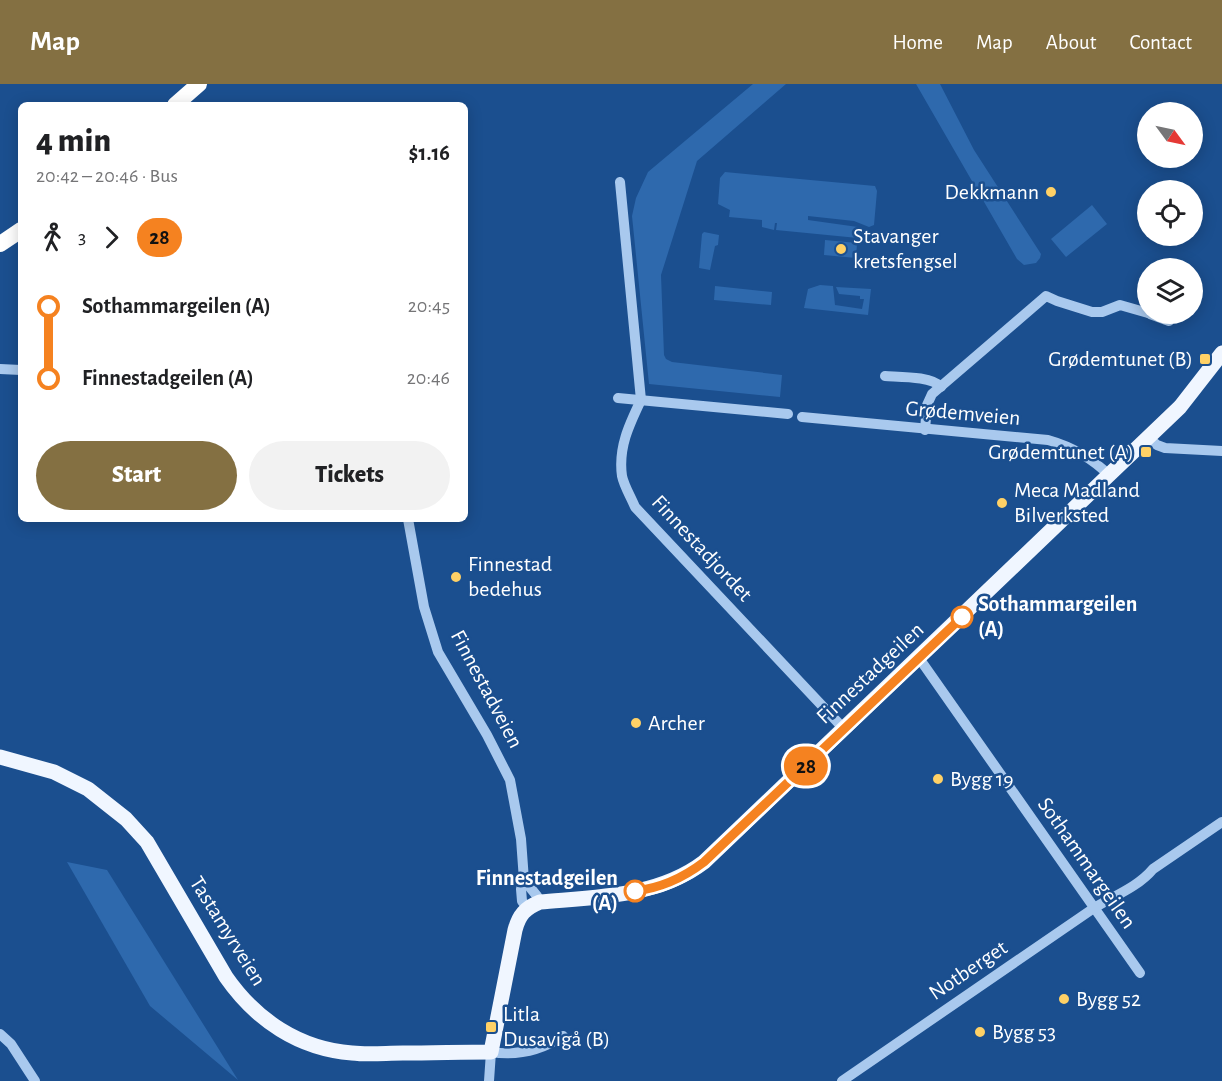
<!DOCTYPE html>
<html lang="en">
<head>
<meta charset="utf-8">
<style>
  :root { --surface:#fff; --page:#f2f2f2; --text:#202124; --muted:#757577; --accent:#847042 }
  body { margin:0; font-family:"Alegreya Sans",sans-serif; background:var(--page); color:var(--text); height:100vh; display:flex; flex-direction:column; font-size:22px; white-space:nowrap }
  * { box-sizing:border-box; margin:0 }
  p { font-size:20px; color:var(--muted) }
  .icon { flex:none; width:33px; height:33px; fill:none; stroke:currentColor; stroke-width:2; stroke-linecap:round; stroke-linejoin:round }
  .map { position:relative; flex:1; overflow:hidden }
  .sheet { position:absolute; left:18px; top:18px; width:450px; height:420px; display:flex; flex-direction:column; background:var(--surface); border-radius:9px; box-shadow:0 3px 15px #0003 }
  .sheet>* { flex:none }
  .badge { padding:0 12px; border-radius:20px; font-size:21px; line-height:39px }
  .needle { width:39px; rotate:123deg }
  .fabs { position:absolute; left:1137px; top:18px; display:grid; gap:12px }
  .fabs a { display:grid; place-items:center; width:66px; height:66px; border-radius:50%; background:var(--surface); box-shadow:0 3px 15px #0003; font-size:30px }
  .map>.badge { position:absolute; translate:-50% -50%; box-shadow:0 0 0 3px #fff }
  .legs { display:flex; align-items:center; gap:9px; height:66px; padding:0 18px; font-size:20px }
  .legs p { margin-inline-start:auto }
  .overview { display:flex; align-items:center; justify-content:space-between; height:102px; padding:0 18px }
  h1 { font-size:33px; font-weight:800; line-height:45px }
  .primary-button { display:flex; gap:12px; margin-top:auto; padding:12px 18px }
  .primary-button a { flex:1; height:69px; border-radius:36px; background:var(--accent); color:#fff; font-size:24px; font-weight:800; line-height:69px; text-align:center }
  .primary-button a+a { background:var(--page); color:var(--text) }
  ul { padding:0 18px; list-style:none }
  li { display:flex; align-items:center; gap:21px; height:72px; font-size:22px }
  li i { display:grid; place-items:center; width:9px; height:100%; margin:0 8px; background:currentColor }
  li i::after { content:''; width:15px; height:15px; margin:-8px; border:4px solid; border-radius:50%; background:var(--surface) }
  li p { margin-inline-start:auto }
  li:first-child i { background:linear-gradient(#0000 50%,currentColor 0) }
  li:last-child i { background:linear-gradient(currentColor 50%,#0000 0) }
  header { display:flex; align-items:center; gap:36px; box-sizing:border-box; height:84px; padding:0 30px; background:var(--accent); color:#fff }
  header strong { font-size:28px }
  nav { display:flex; gap:33px; margin-inline-start:auto; font-size:21px }
  .map>svg:first-child { display:block }
  .green { fill:#2e69ad }
  .lines { fill:none; stroke-linecap:round; stroke-linejoin:round }
  .minor { stroke:#a9c9ee; stroke-width:10 }
  .major { stroke:#f0f6ff; stroke-width:15 }
  .highway { stroke:#fff; stroke-width:16 }
  .line-1-casing { stroke:#fff; stroke-width:14 }
  .line-1 { stroke:#f58220; stroke-width:9 }
  .poi-dot { fill:#ffd166; stroke:#1b4f8f; stroke-width:2 }
  .stop-1-dot { fill:#fff; stroke:#f58220; stroke-width:3 }
  .labels { text-anchor:middle; dominant-baseline:central; stroke-width:5; stroke-linejoin:round; paint-order:stroke }
  .poi-label { font-size:22px; fill:#fff; stroke:#1b4f8f; text-anchor:start }
  .street-label { font-size:22px; fill:#fff; stroke:#1b4f8f }
  .stop-label { font-size:22px; font-weight:bold; fill:#fff; stroke:#1b4f8f; text-anchor:start }
</style>
</head>
<body>
<header>
<strong>Map</strong>
<nav><a>Home</a><a>Map</a><a>About</a><a>Contact</a></nav>
</header>
<div class="map">
<svg width="1222" height="997" viewBox="0 0 1222 997">
  <rect width="100%" height="100%" fill="#1b4f8f"/>
  <!-- green -->
  <g class="green">
    <polygon points="753,0 786,0 697,77 661,191 664,271 666,275 672,278 782,291 780,313 649,300 632,132 636,114 648,88"/>
    <polygon points="916,0 940,0 974,66 1041,170 1040,174 1036,179 1024,181 1017,175"/>
    <polygon points="725,88 875,102 877,107 874,141 869,143 854,137 808,132 808,136 858,143 864,146 868,155 776,146 777,139 775,139 774,146 762,143 762,136 729,133 730,126 718,120 720,94"/>
    <polygon points="1092,121 1107,140 1066,173 1051,155"/>
    <polygon points="704,148 719,151 718,161 715,162 710,186 699,184 702,150"/>
    <polygon points="825,156 857,159 856,174 824,171"/>
    <polygon points="820,201 833,202 835,221 862,225 864,215 860,215 860,212 839,210 836,203 871,205 868,231 804,224 808,205"/>
    <polygon points="715,202 772,208 771,221 714,216"/>
    <polygon points="67,778 107,786 238,996 150,922"/>
  </g>
  <g class="lines">
    <!-- minor -->
    <g class="minor">
      <path d="M620,98L641,316C629,341 618,364 622,392C624,402 631,413 635,423L844,645"/>
      <polyline points="1150,230 1169,237"/>
      <polyline points="0,285 21,286"/>
      <path d="M885,292C899,293 932,292 941,303"/>
      <polyline points="618,314 788,330"/>
      <path d="M802,333L1048,356C1073,363 1092,374 1110,392"/>
      <polyline points="925,346 927,321 932,310 1046,212 1057,217 1092,228 1102,228 1120,221 1148,229"/>
      <polyline points="1149,354 1157,361 1165,364 1222,367"/>
      <polyline points="408,435 424,523 438,568 487,651 510,696 521,755 524,796 521,805 522,817 527,824"/>
      <polyline points="919,574 1140,889"/>
      <polyline points="524,796 537,812 540,818"/>
      <polyline points="0,950 11,960 35,997"/>
      <path d="M489,997L491,968C517,972 540,967 563,952"/>
      <path d="M842,997L1094,824C1114,812 1138,803 1153,785L1222,738"/>
    </g>
    <!-- major -->
    <path class="major" d="M0,673L54,688L88,705L126,735L147,758L226,893C256,936 299,965 352,969C369,971 386,969 403,969C432,969 462,968 491,968L515,846C519,831 525,824 540,818C596,813 658,813 704,778L1180,323L1222,269"/>
    <!-- highway -->
    <g class="highway">
      <polyline points="175,21 199,0"/>
      <polyline points="0,160 21,146"/>
    </g>
  </g>
  <g class="lines">
    <!-- line-1 casing -->
    <g class="line-1-casing">
      <path id="line-1" d="M635,807C661,804 683,794 704,778L962,533"/>
    </g>
    <!-- line-1 -->
    <use href="#line-1" class="line-1"/>
  </g>
  <!-- markers -->
  <g class="poi-dot">
    <circle cx="1051" cy="108" r="6"/>
    <circle cx="841" cy="165" r="6"/>
    <rect x="1199" y="269" width="12" height="12" rx="3"/>
    <rect x="1140" y="362" width="12" height="12" rx="3"/>
    <circle cx="1002" cy="419" r="6"/>
    <circle cx="456" cy="493" r="6"/>
    <circle cx="636" cy="639" r="6"/>
    <circle cx="938" cy="695" r="6"/>
    <circle cx="1064" cy="915" r="6"/>
    <rect x="485" y="937" width="12" height="12" rx="3"/>
    <circle cx="980" cy="948" r="6"/>
  </g>
  <g class="stop-1-dot">
    <circle cx="962" cy="533" r="10"/>
    <circle cx="635" cy="807" r="10"/>
  </g>
  <g class="labels">
    <!-- poi labels -->
    <g class="poi-label">
      <text x="1039" y="108" text-anchor="end">Dekkmann</text>
      <text x="853" y="152">Stavanger<tspan x="853" dy="25">kretsfengsel</tspan></text>
      <text x="1193" y="275" text-anchor="end">Grødemtunet (B)</text>
      <text x="1134" y="368" text-anchor="end">Grødemtunet (A)</text>
      <text x="1014" y="406">Meca Madland<tspan x="1014" dy="25">Bilverksted</tspan></text>
      <text x="468" y="480">Finnestad<tspan x="468" dy="25">bedehus</tspan></text>
      <text x="648" y="639">Archer</text>
      <text x="950" y="695">Bygg 19</text>
      <text x="1076" y="915">Bygg 52</text>
      <text x="503" y="930">Litla<tspan x="503" dy="25">Dusavigå (B)</tspan></text>
      <text x="992" y="948">Bygg 53</text>
    </g>
    <!-- street labels -->
    <g class="street-label">
      <text transform="translate(963 329) rotate(5)">Grødemveien</text>
      <text transform="translate(702 464) rotate(47)">Finnestadjordet</text>
      <text transform="translate(870 589) rotate(-43)">Finnestadgeilen</text>
      <text transform="translate(487 605) rotate(62)">Finnestadveien</text>
      <text transform="translate(1087 779) rotate(55)">Sothammargeilen</text>
      <text transform="translate(228 847) rotate(58)">Tastamyrveien</text>
      <text transform="translate(968 886) rotate(-34)">Notberget</text>
    </g>
    <!-- stop labels -->
    <g class="stop-label">
      <text x="978" y="520">Sothammargeilen<tspan x="978" dy="25">(A)</tspan></text>
      <text x="618" y="794" text-anchor="end">Finnestadgeilen<tspan x="618" dy="25">(A)</tspan></text>
    </g>
  </g>
</svg>
<div class="fabs">
<a><svg class="needle" viewBox="-14 -14 28 28"><path d="M0-13l5 13h-10z" fill="#e53935"/><path d="M0 13l5-13h-10z" fill="#757577"/></svg></a>
<a><svg class="icon" aria-label="locate" viewBox="0 0 24 24"><circle cx="12" cy="12" r="6"/><path d="M12 2v4M12 18v4M2 12h4M18 12h4"/></svg></a>
<a><svg class="icon" aria-label="layers" viewBox="0 0 24 24"><path d="M12 4l9 5-9 5-9-5zM3 14l9 5 9-5"/></svg></a>
</div>
<b class="badge" style="left:806px;top:682px;background:#f58220;color:#111">28</b>
<section class="sheet">
<div class="overview"><div><h1>4 min</h1><p>20:42 – 20:46 · Bus</p></div><b>$1.16</b></div>
<div class="legs"><svg class="icon" aria-label="walk" viewBox="0 0 24 24"><circle cx="13" cy="4" r="2"/><path d="M13 8l-2 6 4 7M11 14l-3 7M7 12l3-4h3l4 4"/></svg>3<svg class="icon" aria-label="forward" viewBox="0 0 24 24"><path d="M9 5l7 7-7 7"/></svg><b class="badge" style="background:#f58220;color:#111">28</b></div>
<ul>
<li><i style="color:#f58220"></i><b>Sothammargeilen (A)</b><p>20:45</p></li>
<li><i style="color:#f58220"></i><b>Finnestadgeilen (A)</b><p>20:46</p></li>
</ul>
<div class="primary-button"><a>Start</a><a>Tickets</a></div>
</section>
</div>
</body>
</html>
